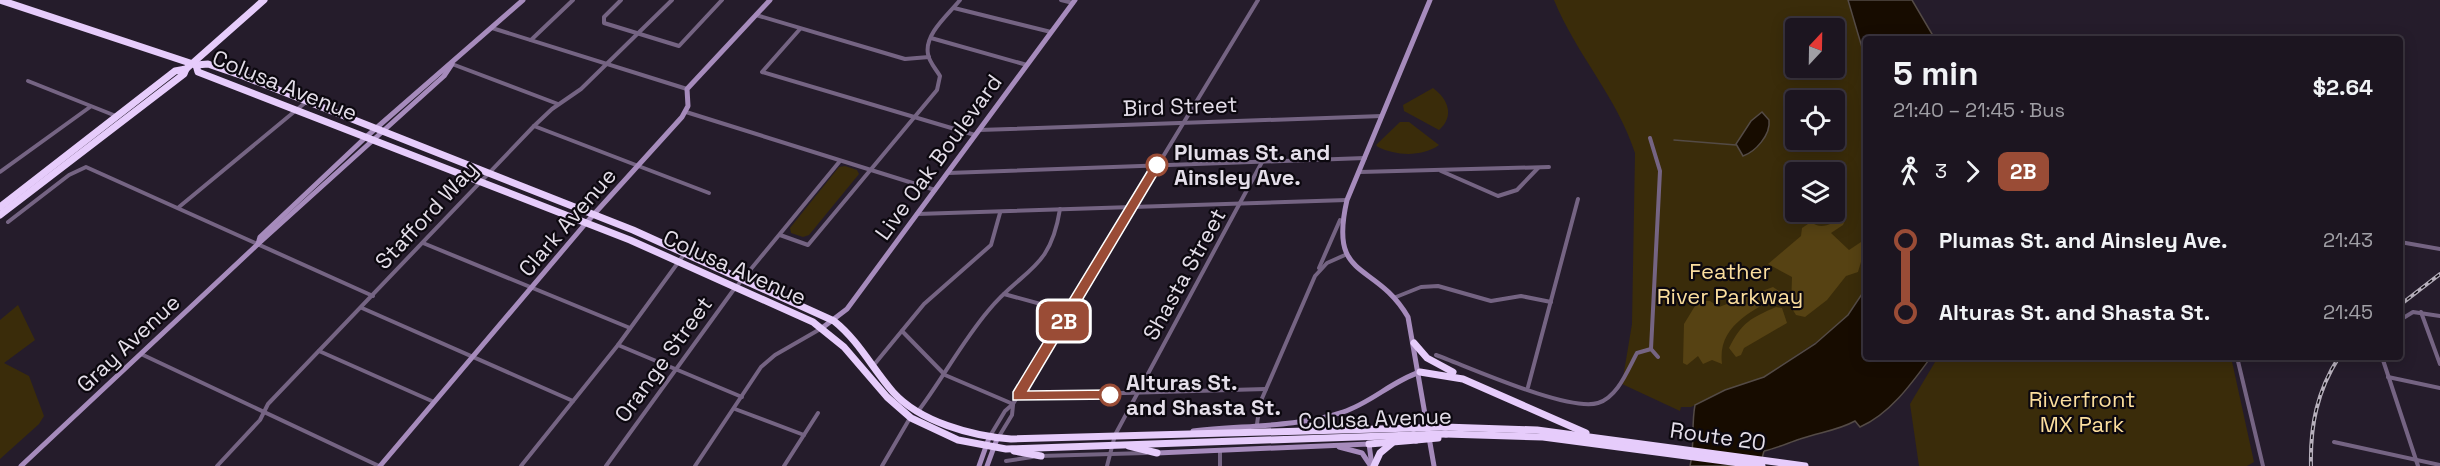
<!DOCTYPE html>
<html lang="en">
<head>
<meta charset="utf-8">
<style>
  :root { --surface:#1c1520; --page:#29222d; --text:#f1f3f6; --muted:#a09fa5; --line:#3a343e }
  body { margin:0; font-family:"Space Grotesk",sans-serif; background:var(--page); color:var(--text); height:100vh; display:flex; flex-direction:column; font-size:22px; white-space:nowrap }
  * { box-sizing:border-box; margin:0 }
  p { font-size:20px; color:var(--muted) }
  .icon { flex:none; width:33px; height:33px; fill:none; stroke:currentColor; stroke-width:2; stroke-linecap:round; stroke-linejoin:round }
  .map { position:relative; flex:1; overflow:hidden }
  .side { position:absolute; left:1863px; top:36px; width:540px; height:324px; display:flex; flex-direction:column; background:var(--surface); border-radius:6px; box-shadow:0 3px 15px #0003,0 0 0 2px var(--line) }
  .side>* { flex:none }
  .badge { padding:0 12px; border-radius:9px; font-size:21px; line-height:39px }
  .needle { width:39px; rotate:22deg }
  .buttons { position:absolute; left:1785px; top:18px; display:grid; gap:12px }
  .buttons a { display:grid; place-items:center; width:60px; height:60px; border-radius:6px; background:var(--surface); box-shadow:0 3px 15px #0003,0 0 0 2px var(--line); font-size:30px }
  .map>.badge { position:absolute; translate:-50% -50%; box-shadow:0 0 0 3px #fff }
  .legs { display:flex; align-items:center; gap:9px; height:66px; padding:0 30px; font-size:20px }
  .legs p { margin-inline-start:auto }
  .headline { display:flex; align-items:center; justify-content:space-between; height:102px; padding:0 30px }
  h1 { font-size:33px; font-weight:700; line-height:45px }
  ul { padding:0 30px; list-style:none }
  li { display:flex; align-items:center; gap:21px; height:72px; font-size:22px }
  li i { display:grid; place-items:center; width:9px; height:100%; margin:0 8px; background:currentColor }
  li i::after { content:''; width:15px; height:15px; margin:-8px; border:4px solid; border-radius:50%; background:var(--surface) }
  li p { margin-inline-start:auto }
  li:first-child i { background:linear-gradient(#0000 50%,currentColor 0) }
  li:last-child i { background:linear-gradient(currentColor 50%,#0000 0) }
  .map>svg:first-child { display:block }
  .green { fill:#3a2c0a; fill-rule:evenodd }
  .forest { fill:#564213 }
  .water { fill:#170c00; stroke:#544b46; stroke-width:1.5 }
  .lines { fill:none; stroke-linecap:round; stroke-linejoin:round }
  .stream { stroke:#544b46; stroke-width:1.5 }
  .street { stroke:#756483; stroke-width:4 }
  .secondary { stroke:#a68bbc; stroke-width:5 }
  .highway { stroke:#e6ccfb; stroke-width:7 }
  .rail-casing { stroke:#b7b0bc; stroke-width:4 }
  .rail { stroke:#0c080f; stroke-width:1.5; stroke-dasharray:4.5; stroke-linecap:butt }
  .highway-bridge { stroke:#e6ccfb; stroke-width:7 }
  .line-1 { fill:#9a4c36; stroke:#fff; stroke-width:1.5 }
  .stop-1-dot { fill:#fff; stroke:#9a4c36; stroke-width:3 }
  .labels { text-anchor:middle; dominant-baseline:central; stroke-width:4.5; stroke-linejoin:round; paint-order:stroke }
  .street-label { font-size:22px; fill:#e4dee9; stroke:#0c080f }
  .stop-label { font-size:22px; font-weight:bold; fill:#e4dee9; stroke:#0c080f; text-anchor:start }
  .park-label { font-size:22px; fill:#fbde9e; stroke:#0c080f }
</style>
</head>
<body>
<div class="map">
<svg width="2440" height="466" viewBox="0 0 2440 466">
  <rect width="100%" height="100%" fill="#251c2b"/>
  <!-- green -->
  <g class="green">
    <path d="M1554,0H1848L1866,61V288L1848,315L1831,332L1764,377L1725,390L1691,407H1681L1680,411L1622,384L1632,324L1635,153C1617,97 1576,54 1554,0ZM1796,28H1834V68H1796ZM1796,100H1834V140H1796ZM1796,172H1834V212H1796Z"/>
    <path d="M1433,88C1448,99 1455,116 1439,130L1404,111L1403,105Z"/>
    <path d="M1400,122H1409L1439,145C1422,157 1396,156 1378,147L1376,145Z"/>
    <polygon points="845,166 857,170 859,174 809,235 803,237 791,233 790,228 839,167"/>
    <polygon points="18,305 35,340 4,363 29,376 44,416 39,424 0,459 0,320"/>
    <polygon points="1938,357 2231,357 2254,462 2247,466 1919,466 1910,404"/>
  </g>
  <!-- forest -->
  <g class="forest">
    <path d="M1843,217L1846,218L1843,225L1831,233L1849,250L1861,242L1866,245L1858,272L1846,276L1827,300L1805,317L1796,315L1791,307L1792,277L1768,264L1801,236L1802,228L1811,222C1822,231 1832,223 1843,217Z"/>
    <path d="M1773,287L1782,293C1755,311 1717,324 1722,364L1712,360L1703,364L1698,356L1687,365L1683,363L1684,324L1698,301H1710L1719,307Z"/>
    <path d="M1776,307L1782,308L1787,323L1744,348L1741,355L1736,357L1729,348C1742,322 1751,318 1776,307Z"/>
  </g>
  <!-- water -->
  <g class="water">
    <polygon points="1848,0 1912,0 1935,39 1866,39 1866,61"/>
    <path d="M1762,112L1769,120C1771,135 1755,152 1743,156L1736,144L1751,121Z"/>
    <path d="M1866,288V357H1931C1912,383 1890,414 1860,427L1855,421C1837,431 1819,432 1800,439C1788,443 1777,448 1764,451L1760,466H1690C1695,446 1691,426 1695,405L1725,390L1764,377L1815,344L1848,315Z"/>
  </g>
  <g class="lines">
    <!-- stream -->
    <polyline class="stream" points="1674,140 1736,145"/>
    <!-- street -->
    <g class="street">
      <polyline points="621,0 604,17 604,23 679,46 722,0"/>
      <polyline points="1061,0 1073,3"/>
      <polyline points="954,8 1051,32"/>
      <polyline points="756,15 905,59 929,57"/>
      <polyline points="492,28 687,89"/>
      <polyline points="800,29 762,72 975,135"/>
      <polyline points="931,38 1027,65"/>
      <polyline points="531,40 573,0"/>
      <polyline points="452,64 558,104"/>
      <polyline points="28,81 116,116"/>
      <polyline points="686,112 935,190"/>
      <polyline points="534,126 709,193"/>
      <polyline points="979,130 1382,116"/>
      <polyline points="1650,138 1660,171 1651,349 1658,357"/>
      <polyline points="1441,171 1498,196 1517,190 1538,168"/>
      <polyline points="0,172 90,107"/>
      <polyline points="1360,172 1549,167"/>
      <polyline points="948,173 1365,158"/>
      <polyline points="179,207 306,102"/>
      <polyline points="917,214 1347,200"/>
      <polyline points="8,222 69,175 86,167 373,296"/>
      <path d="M780,235L808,245L937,90L940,76C936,69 929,62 928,54C924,34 949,14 960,0"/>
      <polyline points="2400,242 2440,249"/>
      <polyline points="423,243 630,328"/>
      <polyline points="1319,268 1340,220"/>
      <polyline points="1004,294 1070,312"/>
      <polyline points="1396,297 1421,287 1438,286 1491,301 1521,296 1551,302"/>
      <polyline points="362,308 573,401"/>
      <polyline points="2421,312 2440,364"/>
      <polyline points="2400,320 2413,312 2440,316"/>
      <polyline points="902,331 945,375 1013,404"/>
      <polyline points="618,345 742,397"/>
      <polyline points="319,351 434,402"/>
      <polyline points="141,354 379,466"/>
      <path d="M1436,355C1469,367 1568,412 1598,403C1618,397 1628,369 1637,353L1651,349"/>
      <polyline points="2237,357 2263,466"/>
      <polyline points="2382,357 2418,466"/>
      <polyline points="873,366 924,304 991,245 1000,213"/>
      <polyline points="2388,377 2440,388"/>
      <polyline points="1528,387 1578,199"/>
      <polyline points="1018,396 1266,389"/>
      <polyline points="735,409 804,435"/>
      <path d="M919,410C943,378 962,342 988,311C1023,268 1050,272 1060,209"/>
      <polyline points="1257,424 1260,403 1315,276 1327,263 1345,255"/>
      <polyline points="990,436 1005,411 1013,404 1258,0"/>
      <polyline points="998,438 1012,415 1013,405"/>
      <polyline points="2334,442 2440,465"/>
      <polyline points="1220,451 1220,466"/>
      <polyline points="1040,456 1146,453"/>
      <polyline points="1006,461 1032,457"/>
      <polyline points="217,466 260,420 268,404 534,126 552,109 581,89 672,0"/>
      <polyline points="521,466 618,345 685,253"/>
      <polyline points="606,466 732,292 840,161"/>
      <polyline points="695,466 761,367 775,355 822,328"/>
      <polyline points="784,466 818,413"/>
      <polyline points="882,466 910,418"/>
      <polyline points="1107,466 1115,435 1262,162"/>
    </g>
    <!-- secondary -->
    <g class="secondary">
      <path d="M1430,0L1347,200C1328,282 1375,260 1408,317L1434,466"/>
      <polyline points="258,244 260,237 366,137 523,0"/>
      <polyline points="822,328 847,309 1075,0"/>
      <path d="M1193,431C1242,425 1295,428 1343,412C1371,403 1392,381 1420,372"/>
      <polyline points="1339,447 1362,453 1370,465"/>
      <polyline points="1157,453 1369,444 1372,466"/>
      <polyline points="21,466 258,244 444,76 452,64"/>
      <polyline points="380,466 586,223 682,117 688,106 687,89 770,0"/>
      <polyline points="979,466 989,438"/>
      <polyline points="987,466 997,439"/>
    </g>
    <!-- highway -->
    <g class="highway">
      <path d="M0,0L196,65L208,64L243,76L633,230L834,321C859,341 872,368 893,392C920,422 972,436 1011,439L1413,428"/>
      <polyline points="196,65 198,72 630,240 813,322 844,347 887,397 911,418 958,440 1006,449 1414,435"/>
      <polyline points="0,207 175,71 186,69"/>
      <polyline points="0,215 184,74 186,69 264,0"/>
      <polyline points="1414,343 1427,358 1453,372"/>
      <polyline points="1420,372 1463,379 1586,433"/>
      <polyline points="1444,427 1537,430 1805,466"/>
      <polyline points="1446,434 1543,437 1762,466"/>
      <polyline points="1369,444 1416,440"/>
      <polyline points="1129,446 1157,453"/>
      <polyline points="1014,451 1041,456"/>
      <polyline points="1374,466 1380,453 1392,443"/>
    </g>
    <!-- rail casing -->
    <g class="rail-casing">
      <g id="rail">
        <polyline points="2400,305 2440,274"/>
        <path d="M2311,466C2310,426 2317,391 2339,357"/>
      </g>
    </g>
    <!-- rail -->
    <use href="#rail" class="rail"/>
    <!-- highway-bridge -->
    <g class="highway-bridge">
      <polyline points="1413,428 1444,427"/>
      <polyline points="1414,435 1446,434"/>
      <polyline points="1416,440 1438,438"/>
    </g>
  </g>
  <!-- line-1 -->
  <polygon class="line-1" points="1157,161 1161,162 1161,168 1028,391 1110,390 1116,395 1115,399 1013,400 1013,392 1153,162"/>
  <!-- markers -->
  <g class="stop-1-dot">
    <circle cx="1157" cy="165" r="10"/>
    <circle cx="1110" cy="395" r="10"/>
  </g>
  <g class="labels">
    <!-- street labels -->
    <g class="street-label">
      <text transform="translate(285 85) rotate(22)">Colusa Avenue</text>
      <text transform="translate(1180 106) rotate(-2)">Bird Street</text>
      <text transform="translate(938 157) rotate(-54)">Live Oak Boulevard</text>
      <text transform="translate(426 215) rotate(-47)">Stafford Way</text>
      <text transform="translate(567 222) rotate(-49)">Clark Avenue</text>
      <text transform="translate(735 267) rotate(24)">Colusa Avenue</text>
      <text transform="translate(1184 274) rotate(-61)">Shasta Street</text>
      <text transform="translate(128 343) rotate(-43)">Gray Avenue</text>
      <text transform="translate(663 359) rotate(-54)">Orange Street</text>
      <text transform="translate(1375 418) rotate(-2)">Colusa Avenue</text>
      <text transform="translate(1718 436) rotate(8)">Route 20</text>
    </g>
    <!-- stop labels -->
    <g class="stop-label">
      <text x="1174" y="152">Plumas St. and<tspan x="1174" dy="25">Ainsley Ave.</tspan></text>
      <text x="1126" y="382">Alturas St.<tspan x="1126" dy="25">and Shasta St.</tspan></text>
    </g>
    <!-- park labels -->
    <g class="park-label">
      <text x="1730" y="271">Feather<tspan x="1730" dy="25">River Parkway</tspan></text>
      <text x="2082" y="399">Riverfront<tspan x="2082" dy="25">MX Park</tspan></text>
    </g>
  </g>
</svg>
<div class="buttons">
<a><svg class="needle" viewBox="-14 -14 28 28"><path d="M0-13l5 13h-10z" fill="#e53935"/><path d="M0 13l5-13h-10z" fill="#a09fa5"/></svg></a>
<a><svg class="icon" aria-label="locate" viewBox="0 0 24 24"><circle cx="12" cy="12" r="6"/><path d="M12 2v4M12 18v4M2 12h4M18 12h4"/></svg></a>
<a><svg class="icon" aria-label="layers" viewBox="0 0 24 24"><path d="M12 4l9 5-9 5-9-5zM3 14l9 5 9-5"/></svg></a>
</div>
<b class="badge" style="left:1064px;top:321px;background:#9a4c36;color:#fff">2B</b>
<section class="side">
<div class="headline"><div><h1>5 min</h1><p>21:40 – 21:45 · Bus</p></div><b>$2.64</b></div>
<div class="legs"><svg class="icon" aria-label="walk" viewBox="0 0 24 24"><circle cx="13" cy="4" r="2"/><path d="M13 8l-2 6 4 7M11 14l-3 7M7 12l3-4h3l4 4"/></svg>3<svg class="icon" aria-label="forward" viewBox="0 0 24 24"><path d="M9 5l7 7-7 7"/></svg><b class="badge" style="background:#9a4c36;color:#fff">2B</b></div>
<ul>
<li><i style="color:#9a4c36"></i><b>Plumas St. and Ainsley Ave.</b><p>21:43</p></li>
<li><i style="color:#9a4c36"></i><b>Alturas St. and Shasta St.</b><p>21:45</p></li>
</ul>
</section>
</div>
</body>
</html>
